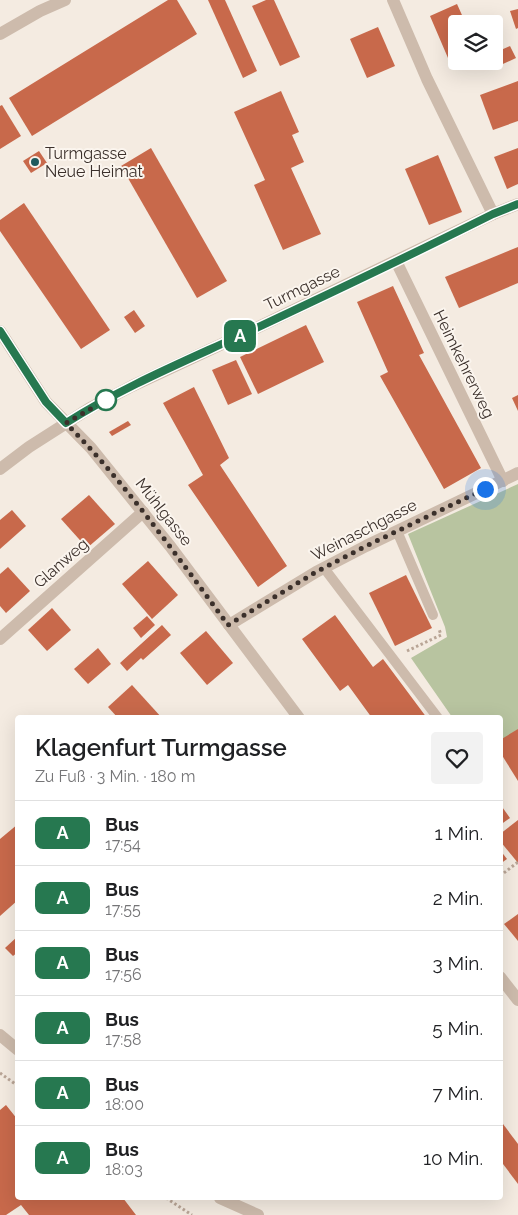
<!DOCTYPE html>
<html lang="de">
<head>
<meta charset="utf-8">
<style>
  :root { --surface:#fff; --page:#f2f2f2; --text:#202124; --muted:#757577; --line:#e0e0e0 }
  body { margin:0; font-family:Raleway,sans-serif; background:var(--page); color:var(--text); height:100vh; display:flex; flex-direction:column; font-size:19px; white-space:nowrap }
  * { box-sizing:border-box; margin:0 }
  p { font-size:16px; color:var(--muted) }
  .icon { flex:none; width:28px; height:28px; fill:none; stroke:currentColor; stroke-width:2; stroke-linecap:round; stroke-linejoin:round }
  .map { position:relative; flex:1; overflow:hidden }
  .panel { position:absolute; left:15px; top:715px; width:488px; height:485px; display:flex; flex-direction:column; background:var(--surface); border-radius:5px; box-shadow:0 5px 20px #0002 }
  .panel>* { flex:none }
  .badge { padding:0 10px; border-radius:8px; font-size:18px; line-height:32px }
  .tools { position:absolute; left:448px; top:15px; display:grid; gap:10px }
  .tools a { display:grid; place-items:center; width:55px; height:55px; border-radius:5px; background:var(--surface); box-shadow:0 5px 20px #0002; font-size:25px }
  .you { position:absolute; width:25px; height:25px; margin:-12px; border:4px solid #fff; border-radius:50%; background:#1a73e8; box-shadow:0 0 0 8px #1a73e833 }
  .map>.badge { position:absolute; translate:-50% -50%; box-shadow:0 0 0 2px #fff }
  .round { display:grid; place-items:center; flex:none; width:52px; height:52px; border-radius:5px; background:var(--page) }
  .head { display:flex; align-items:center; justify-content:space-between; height:85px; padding:0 20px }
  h1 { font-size:24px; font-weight:600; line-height:38px }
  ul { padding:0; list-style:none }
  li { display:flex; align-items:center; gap:15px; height:65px; padding:0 20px; border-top:1px solid var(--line) }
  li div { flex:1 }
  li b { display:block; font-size:19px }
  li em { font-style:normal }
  li .badge { min-width:55px; font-weight:700; text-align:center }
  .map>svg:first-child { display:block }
  .green { fill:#b8c4a0 }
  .building { fill:#c8694b }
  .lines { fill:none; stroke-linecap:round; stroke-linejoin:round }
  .path { stroke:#b9a596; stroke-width:3; stroke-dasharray:2.5 2.5; stroke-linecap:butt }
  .lane { stroke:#cdbbac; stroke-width:10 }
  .street { stroke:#cdbbac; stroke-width:12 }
  .line-casing { stroke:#fff; stroke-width:11 }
  .line { stroke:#267850; stroke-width:8 }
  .walk { stroke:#3b302b; stroke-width:5; stroke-dasharray:0 9 }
  .poi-dot { fill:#1f5a5e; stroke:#fbf5ee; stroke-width:2 }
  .stop-dot { fill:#fff; stroke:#267850; stroke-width:2.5 }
  .labels { text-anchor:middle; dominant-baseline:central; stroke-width:4; stroke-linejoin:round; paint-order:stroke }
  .poi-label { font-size:16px; fill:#3b302b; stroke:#fbf5ee; text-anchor:start }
  .street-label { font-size:16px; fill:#3b302b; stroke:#fbf5ee }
</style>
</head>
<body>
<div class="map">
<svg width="518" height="1215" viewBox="0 0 518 1215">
  <rect width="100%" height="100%" fill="#f4ebe1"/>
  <!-- green -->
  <polygon class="green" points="518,484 518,731 500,742 500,718 452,717 411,658 447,637 445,627 408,534"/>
  <!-- building -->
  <g class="building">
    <polygon points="168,0 177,0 197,34 32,136 9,98"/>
    <polygon points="208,0 225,0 257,71 243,78"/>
    <polygon points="266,0 274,0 300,57 280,66 252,6"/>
    <polygon points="457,4 466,24 456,24 456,62 451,65 430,16"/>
    <polygon points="518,9 518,28 516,29 510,11"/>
    <polygon points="378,27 395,66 367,78 350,39"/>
    <polygon points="510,46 516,58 494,68 491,61 494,61 494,53"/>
    <polygon points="518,81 518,121 493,130 480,95"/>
    <polygon points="281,91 299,132 292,135 304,162 291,168 321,234 283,250 254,185 265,180 234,112"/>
    <polygon points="2,105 21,136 0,149 0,106"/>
    <polygon points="151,148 227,281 197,298 121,166"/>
    <polygon points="518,148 518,184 507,189 494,157"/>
    <polygon points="39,151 47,163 31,173 23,161"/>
    <polygon points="438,155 462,212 429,225 405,169"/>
    <polygon points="24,203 110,330 81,349 0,231 0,220"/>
    <polygon points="518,247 518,283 459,308 445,277"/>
    <polygon points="393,286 424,353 419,355 481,468 444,489 380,376 388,372 357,302"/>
    <polygon points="134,310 145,326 135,333 124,317"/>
    <polygon points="306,325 324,362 258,394 240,357"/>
    <polygon points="236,360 252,394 228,405 212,370"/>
    <polygon points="194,387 229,458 220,465 287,566 258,587 188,485 203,475 163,403"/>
    <polygon points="518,395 518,411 512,398"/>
    <polygon points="128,421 131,425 112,436 109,432"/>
    <polygon points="89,495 115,524 87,548 61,519"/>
    <polygon points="12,510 26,526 0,549 0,520"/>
    <polygon points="148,561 178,595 152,619 122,584"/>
    <polygon points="8,567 30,591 6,613 0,606 0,574"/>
    <polygon points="406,575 432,628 395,646 369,593"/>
    <polygon points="52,608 71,630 47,651 28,630"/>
    <polygon points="335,615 373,667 383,659 427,718 372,718 348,685 340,691 302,639"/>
    <polygon points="147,616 155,625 141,638 133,628"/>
    <polygon points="162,625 171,635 143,660 141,658 127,671 120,663"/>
    <polygon points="206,631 233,663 207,685 180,653"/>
    <polygon points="98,648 111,664 88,684 74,669"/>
    <polygon points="132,685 162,718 118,718 108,707"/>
    <polygon points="518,729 518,781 500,752 500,740"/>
    <polygon points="500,804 510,818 500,825"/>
    <polygon points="518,820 518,863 500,841 500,834"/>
    <polygon points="18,824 18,900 0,916 0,839"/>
    <polygon points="500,850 507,859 500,864"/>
    <polygon points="518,914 518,941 504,924"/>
    <polygon points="18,936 18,952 13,956 5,948"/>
    <polygon points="6,1105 18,1120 18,1198 123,1198 136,1215 29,1215 21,1205 6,1215 0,1215 0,1110"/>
    <polygon points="500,1120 518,1144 518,1184 500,1160"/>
  </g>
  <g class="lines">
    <!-- path -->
    <g class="path">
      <polyline points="407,651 441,635 439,629"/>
      <polyline points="500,876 518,862"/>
      <polyline points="0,1073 18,1086"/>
      <polyline points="166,1198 192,1215"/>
    </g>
    <!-- lane -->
    <g class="lane">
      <polyline points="397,531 433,615"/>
      <polyline points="324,568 438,718"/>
    </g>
    <!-- street -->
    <g class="street">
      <polyline points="393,0 427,79 493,214"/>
      <polyline points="0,34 40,11 65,0"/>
      <polyline points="396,261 503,481"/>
      <polyline points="0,331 46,402 91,448 170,546 299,718"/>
      <polyline points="0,469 29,447 90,408 132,386 252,330 493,214 518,204"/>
      <polyline points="229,625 316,572 366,546 518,473"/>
      <polyline points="0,639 143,512"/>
      <polyline points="500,977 518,1000"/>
      <polyline points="0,1035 18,1050"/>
      <polyline points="220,1198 258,1215"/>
    </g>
  </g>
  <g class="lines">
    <!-- line casing -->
    <g class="line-casing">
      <path id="line" d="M0,331L46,402L66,423C124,386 188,360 250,331C331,293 413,254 493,214L518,204"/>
    </g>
    <!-- line -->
    <use href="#line" class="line"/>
    <!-- walk -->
    <path class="walk" d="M106,400L66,423C127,485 177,556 228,625L316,572L366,546L485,489"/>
  </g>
  <!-- markers -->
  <circle class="poi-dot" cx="35" cy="162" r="5"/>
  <circle class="stop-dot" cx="106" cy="400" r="10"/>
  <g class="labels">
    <!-- poi labels -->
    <g class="poi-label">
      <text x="45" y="153">Turmgasse<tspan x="45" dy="18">Neue Heimat</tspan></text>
    </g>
    <!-- street labels -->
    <g class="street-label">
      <text transform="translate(302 288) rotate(-26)">Turmgasse</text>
      <text transform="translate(464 364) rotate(64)">Heimkehrerweg</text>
      <text transform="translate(164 512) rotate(52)">Mühlgasse</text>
      <text transform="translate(364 530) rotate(-27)">Weinaschgasse</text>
      <text transform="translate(61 563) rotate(-41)">Glanweg</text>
    </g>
  </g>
</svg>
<div class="tools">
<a><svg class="icon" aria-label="layers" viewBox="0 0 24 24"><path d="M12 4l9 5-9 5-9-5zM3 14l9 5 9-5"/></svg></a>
</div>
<div class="you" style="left:485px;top:489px"></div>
<b class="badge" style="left:240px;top:336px;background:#267850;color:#fff">A</b>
<section class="panel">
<div class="head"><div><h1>Klagenfurt Turmgasse</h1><p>Zu Fuß · 3 Min. · 180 m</p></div><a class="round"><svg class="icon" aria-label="heart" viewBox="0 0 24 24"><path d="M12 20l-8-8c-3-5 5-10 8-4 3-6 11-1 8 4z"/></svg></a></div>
<ul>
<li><span class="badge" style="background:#267850;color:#fff">A</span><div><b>Bus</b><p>17:54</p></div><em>1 Min.</em></li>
<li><span class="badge" style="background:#267850;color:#fff">A</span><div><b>Bus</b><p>17:55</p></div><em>2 Min.</em></li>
<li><span class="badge" style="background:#267850;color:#fff">A</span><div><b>Bus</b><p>17:56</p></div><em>3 Min.</em></li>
<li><span class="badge" style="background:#267850;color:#fff">A</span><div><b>Bus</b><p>17:58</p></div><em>5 Min.</em></li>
<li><span class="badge" style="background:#267850;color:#fff">A</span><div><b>Bus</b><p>18:00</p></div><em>7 Min.</em></li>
<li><span class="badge" style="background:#267850;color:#fff">A</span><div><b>Bus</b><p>18:03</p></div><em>10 Min.</em></li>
</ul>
</section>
</div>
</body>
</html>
